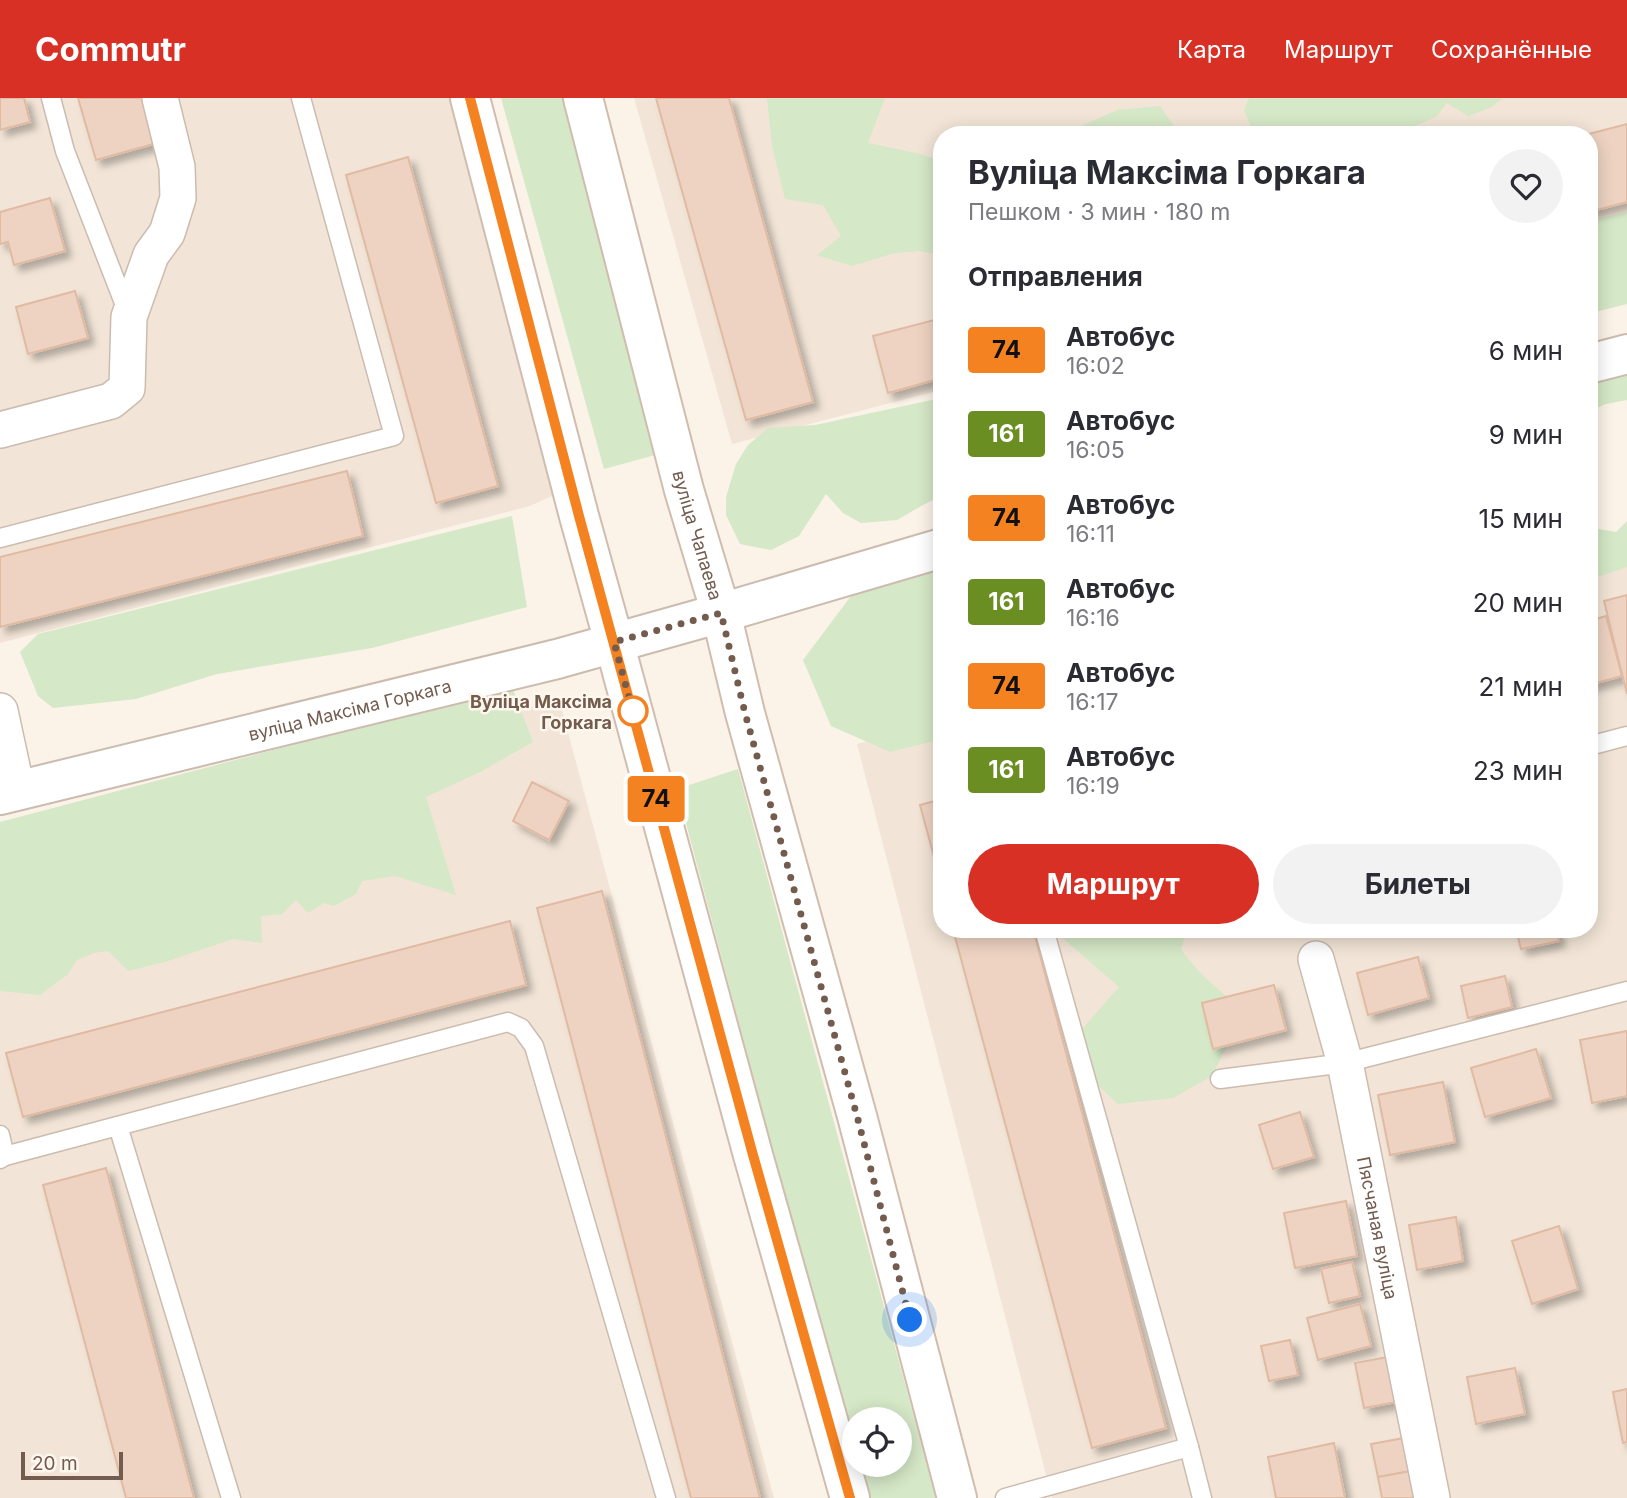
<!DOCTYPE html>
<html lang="ru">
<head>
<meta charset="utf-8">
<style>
  :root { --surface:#fff; --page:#f2f2f3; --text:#2b2b33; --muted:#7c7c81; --accent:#d93025 }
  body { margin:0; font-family:Inter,sans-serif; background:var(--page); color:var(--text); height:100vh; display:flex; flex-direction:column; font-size:26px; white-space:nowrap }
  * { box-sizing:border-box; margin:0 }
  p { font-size:23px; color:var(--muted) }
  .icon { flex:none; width:38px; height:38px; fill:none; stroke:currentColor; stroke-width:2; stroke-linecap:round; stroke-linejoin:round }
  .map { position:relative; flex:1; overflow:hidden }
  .details { position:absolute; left:933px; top:28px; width:665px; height:812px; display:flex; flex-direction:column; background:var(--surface); border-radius:28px; box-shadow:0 4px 18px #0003 }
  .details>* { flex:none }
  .badge { padding:0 14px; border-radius:5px; font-size:24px; line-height:46px }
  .fabs { position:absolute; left:842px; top:1309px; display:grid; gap:14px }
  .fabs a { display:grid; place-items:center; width:70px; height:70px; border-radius:50%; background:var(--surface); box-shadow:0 4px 18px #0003; font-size:35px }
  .scale { position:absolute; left:21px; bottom:18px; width:102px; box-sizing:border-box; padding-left:7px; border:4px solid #735b4e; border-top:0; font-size:19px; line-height:24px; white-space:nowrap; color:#735b4e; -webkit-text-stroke:5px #fef7ee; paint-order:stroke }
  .you { position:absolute; width:35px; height:35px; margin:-18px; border:5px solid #fff; border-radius:50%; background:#1a73e8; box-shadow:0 0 0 10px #1a73e833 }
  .map>.badge { position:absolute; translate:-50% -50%; box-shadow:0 0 0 4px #fff }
  h2 { padding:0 35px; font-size:26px; line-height:63px }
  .round { display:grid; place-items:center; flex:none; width:74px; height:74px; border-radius:37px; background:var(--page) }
  .head { display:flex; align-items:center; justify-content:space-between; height:119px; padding:0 35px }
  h1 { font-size:33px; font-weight:700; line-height:52px }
  .button { display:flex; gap:14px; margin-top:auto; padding:14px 35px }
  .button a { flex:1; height:80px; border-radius:42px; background:var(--accent); color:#fff; font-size:28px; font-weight:700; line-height:80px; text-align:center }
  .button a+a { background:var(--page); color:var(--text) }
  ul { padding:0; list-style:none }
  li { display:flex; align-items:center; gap:21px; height:84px; padding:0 35px }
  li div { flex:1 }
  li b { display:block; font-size:26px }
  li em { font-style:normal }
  li .badge { min-width:77px; font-weight:700; text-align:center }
  header { display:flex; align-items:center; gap:42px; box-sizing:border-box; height:98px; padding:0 35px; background:var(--accent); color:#fff }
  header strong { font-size:33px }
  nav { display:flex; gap:38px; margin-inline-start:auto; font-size:24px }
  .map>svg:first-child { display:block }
  .residential { fill:#f2e5d7 }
  .green { fill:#d5e8c7 }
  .building { fill:#eed3c2; stroke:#e0baa3; stroke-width:2; filter:url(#shadow) }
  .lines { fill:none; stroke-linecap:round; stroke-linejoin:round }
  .service-casing { stroke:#ccbbaf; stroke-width:21 }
  .minor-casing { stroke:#ccbbaf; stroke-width:38 }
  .tertiary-casing { stroke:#ccbbaf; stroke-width:42 }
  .secondary-casing { stroke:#d0bdaf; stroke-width:42 }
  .service { stroke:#fff; stroke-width:18 }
  .minor { stroke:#fff; stroke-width:35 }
  .tertiary { stroke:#fff; stroke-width:38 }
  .secondary { stroke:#fff; stroke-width:38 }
  .line-casing { stroke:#fff; stroke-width:16 }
  .line { stroke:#f58220; stroke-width:10 }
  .walk { stroke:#735b4e; stroke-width:7; stroke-dasharray:0 12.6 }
  .stop-dot { fill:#fff; stroke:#f58220; stroke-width:3.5 }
  .labels { text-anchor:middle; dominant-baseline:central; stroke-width:5; stroke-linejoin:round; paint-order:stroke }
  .street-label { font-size:18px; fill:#735b4e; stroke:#fef7ee }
  .stop-label { font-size:18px; font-weight:bold; fill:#735b4e; stroke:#fef7ee; text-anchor:end }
</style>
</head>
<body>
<header>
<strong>Commutr</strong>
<nav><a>Карта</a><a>Маршрут</a><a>Сохранённые</a></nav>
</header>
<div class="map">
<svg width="1627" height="1400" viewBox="0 0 1627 1400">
  <defs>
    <filter id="shadow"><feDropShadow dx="6" dy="6" stdDeviation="3.5" flood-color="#0004"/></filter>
  </defs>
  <rect width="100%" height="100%" fill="#fbf3e8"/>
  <!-- residential -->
  <g class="residential">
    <polygon points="0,0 454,0 563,393 530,408 0,545"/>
    <polygon points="634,0 1627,0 1627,114 1589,124 1589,37 942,37 941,292 732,346"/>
    <polygon points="1627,440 1627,1400 1052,1400 857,646 941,623 942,831 1589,831 1589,450"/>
    <polygon points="559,601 774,1400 0,1400 0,753"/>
  </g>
  <!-- green -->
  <g class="green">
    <polygon points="501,0 575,0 670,353 604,371"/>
    <polygon points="767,0 885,0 868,45 921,56 941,63 941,157 920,153 895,155 852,168 817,157 841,138 823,107 785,101 772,48"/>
    <polygon points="1249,0 1503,0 1490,10 1468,18 1447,5 1436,19 1398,35 1390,37 1254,37 1244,12"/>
    <polygon points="1160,8 1180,37 1067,37 1072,32 1117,12"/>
    <polygon points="1627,114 1627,206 1595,214 1589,214 1589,123"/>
    <polygon points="1627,268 1627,302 1606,306 1589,313 1589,284"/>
    <polygon points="941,300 941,398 923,407 897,422 861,425 843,415 826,396 799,438 771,452 740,446 726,417 726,399 736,366 748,347 768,330 815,327"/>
    <polygon points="512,418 527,509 372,550 217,576 136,601 53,610 38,598 20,554 38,536"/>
    <polygon points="1627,423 1627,469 1601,478 1589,475 1589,425 1598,431 1616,434"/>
    <polygon points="941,464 941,646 934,643 890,654 831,628 803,562 851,498"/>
    <polygon points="512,589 533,644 480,674 426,699 456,797 395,778 362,783 356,796 334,808 324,805 308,815 296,802 282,816 261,818 262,845 233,841 165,864 128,873 108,853 94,855 77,862 68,876 40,897 0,893 0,724"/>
    <polygon points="738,671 936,1400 865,1400 856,1367 900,1367 900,1321 854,1321 854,1360 677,691"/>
    <polygon points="1052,831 1187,831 1181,852 1201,876 1226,898 1233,935 1212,978 1173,1000 1118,1006 1089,979 1083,930 1119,889"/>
  </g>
  <!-- building -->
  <g class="building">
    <polygon points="0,0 24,0 30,24 0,32"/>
    <polygon points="78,0 145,0 157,45 96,62"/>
    <polygon points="656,0 729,0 813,304 746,322"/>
    <polygon points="1627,26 1627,104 1589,114 1589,37 1585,37"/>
    <polygon points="408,59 498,388 436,405 346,77"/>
    <polygon points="50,100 65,153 14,167 8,144 0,146 0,114"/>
    <polygon points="75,193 88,240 28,256 16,209"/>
    <polygon points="942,220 942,280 888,295 873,238"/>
    <polygon points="347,373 363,438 0,529 0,459"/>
    <polygon points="1627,497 1627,596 1604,503"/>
    <polygon points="1606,518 1622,578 1589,587 1589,523"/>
    <polygon points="532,684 569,703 549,742 513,723"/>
    <polygon points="942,701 942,788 920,707"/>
    <polygon points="602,793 760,1400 691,1400 537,810"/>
    <polygon points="510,823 526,887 23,1019 6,955"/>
    <polygon points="953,831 1033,831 1166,1330 1092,1350"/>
    <polygon points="1516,831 1556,831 1559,843 1521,851"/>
    <polygon points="1418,859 1429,900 1368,917 1357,875"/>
    <polygon points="1505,878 1512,909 1468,920 1461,888"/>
    <polygon points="1274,887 1286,932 1213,951 1202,905"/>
    <polygon points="1627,933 1627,998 1592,1005 1580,942"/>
    <polygon points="1536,951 1551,1000 1485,1019 1471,970"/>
    <polygon points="1443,984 1455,1044 1390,1057 1378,997"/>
    <polygon points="1300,1014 1314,1059 1273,1071 1259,1027"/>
    <polygon points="106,1070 194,1400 126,1400 43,1087"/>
    <polygon points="1346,1103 1357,1158 1295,1170 1284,1115"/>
    <polygon points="1456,1119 1463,1163 1417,1172 1409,1127"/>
    <polygon points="1559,1128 1578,1191 1532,1206 1512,1143"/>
    <polygon points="1352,1164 1360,1198 1329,1205 1321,1171"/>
    <polygon points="1360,1206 1371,1248 1318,1262 1307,1220"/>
    <polygon points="1290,1242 1298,1277 1269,1283 1261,1248"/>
    <polygon points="1388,1259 1396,1304 1364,1310 1355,1265"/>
    <polygon points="1515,1270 1525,1316 1476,1326 1467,1279"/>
    <polygon points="1627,1291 1627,1344 1623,1345 1613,1294"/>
    <polygon points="1404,1340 1411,1373 1378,1379 1371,1346"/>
    <polygon points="1334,1345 1345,1400 1276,1400 1268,1359"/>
    <polygon points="1411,1373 1416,1400 1382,1400 1378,1379"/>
  </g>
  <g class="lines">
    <!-- service casing -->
    <g class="service-casing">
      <g id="service">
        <polyline points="51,0 65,53 128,215"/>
        <polyline points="0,440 394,338 301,0"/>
        <polyline points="1589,648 1627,638"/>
        <polyline points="1044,831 1189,1349"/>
        <polyline points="1220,981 1345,965 1627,893"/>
        <polyline points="118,1028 231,1400"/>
        <polyline points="0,1037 5,1058"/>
        <polyline points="0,1061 5,1058 508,924 521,930 534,948 666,1400"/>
        <polyline points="1005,1400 1189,1349 1202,1400"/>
      </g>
    </g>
    <!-- minor casing -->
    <g class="minor-casing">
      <g id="minor">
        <polyline points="0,332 111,303 127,290 129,219 151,157 167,135 178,100 177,69 160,0"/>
        <polyline points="0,613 17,692"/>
        <path id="s1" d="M1316,861L1345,965L1432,1400"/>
      </g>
    </g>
    <!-- tertiary casing -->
    <g class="tertiary-casing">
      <g id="tertiary">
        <polyline points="1589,266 1627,256"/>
        <path id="s2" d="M0,697L557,561L721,515L942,450"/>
      </g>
    </g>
    <!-- secondary casing -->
    <g class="secondary-casing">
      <g id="secondary">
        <polyline points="470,0 579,418 614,544 753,1057 850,1400"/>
        <path id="s3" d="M583,0L684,392L721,515L745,615L857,1018L957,1400"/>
      </g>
    </g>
    <!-- service -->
    <use href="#service" class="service"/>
    <!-- minor -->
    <use href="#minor" class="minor"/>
    <!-- tertiary -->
    <use href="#tertiary" class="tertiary"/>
    <!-- secondary -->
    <use href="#secondary" class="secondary"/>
  </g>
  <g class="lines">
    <!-- line casing -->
    <g class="line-casing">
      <polyline id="line" points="470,0 579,418 753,1057 850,1400"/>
    </g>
    <!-- line -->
    <use href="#line" class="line"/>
    <!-- walk -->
    <polyline class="walk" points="633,613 634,618 614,544 721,515 745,615 857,1018 910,1222"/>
  </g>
  <!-- markers -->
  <circle class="stop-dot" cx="633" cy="613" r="14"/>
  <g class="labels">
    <!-- street labels -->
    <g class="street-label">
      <text stroke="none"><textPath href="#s3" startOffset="452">вуліца Чапаева</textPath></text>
      <text stroke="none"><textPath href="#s2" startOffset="360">вуліца Максіма Горкага</textPath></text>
      <text stroke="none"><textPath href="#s1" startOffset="276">Пясчаная вуліца</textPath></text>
    </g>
    <!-- stop labels -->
    <g class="stop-label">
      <text x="612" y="603">Вуліца Максіма<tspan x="612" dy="21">Горкага</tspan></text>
    </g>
  </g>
</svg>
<div class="fabs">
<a><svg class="icon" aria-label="locate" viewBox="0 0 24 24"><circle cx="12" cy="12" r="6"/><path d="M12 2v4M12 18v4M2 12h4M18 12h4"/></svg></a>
</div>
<div class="scale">20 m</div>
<div class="you" style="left:910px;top:1222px"></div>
<b class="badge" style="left:656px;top:701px;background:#f58220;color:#111">74</b>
<section class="details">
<div class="head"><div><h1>Вуліца Максіма Горкага</h1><p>Пешком · 3 мин · 180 m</p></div><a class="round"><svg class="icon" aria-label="heart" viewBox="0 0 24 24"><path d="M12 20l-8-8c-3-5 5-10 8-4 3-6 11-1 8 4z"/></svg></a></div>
<h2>Отправления</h2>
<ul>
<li><span class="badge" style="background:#f58220;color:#111">74</span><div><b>Автобус</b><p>16:02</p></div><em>6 мин</em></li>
<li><span class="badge" style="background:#6b8e23;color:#fff">161</span><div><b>Автобус</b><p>16:05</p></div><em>9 мин</em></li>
<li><span class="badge" style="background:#f58220;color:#111">74</span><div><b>Автобус</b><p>16:11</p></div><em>15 мин</em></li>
<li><span class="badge" style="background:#6b8e23;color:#fff">161</span><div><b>Автобус</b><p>16:16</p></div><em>20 мин</em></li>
<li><span class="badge" style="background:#f58220;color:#111">74</span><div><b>Автобус</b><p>16:17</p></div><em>21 мин</em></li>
<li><span class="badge" style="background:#6b8e23;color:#fff">161</span><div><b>Автобус</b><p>16:19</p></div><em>23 мин</em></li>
</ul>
<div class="button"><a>Маршрут</a><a>Билеты</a></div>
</section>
</div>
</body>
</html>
